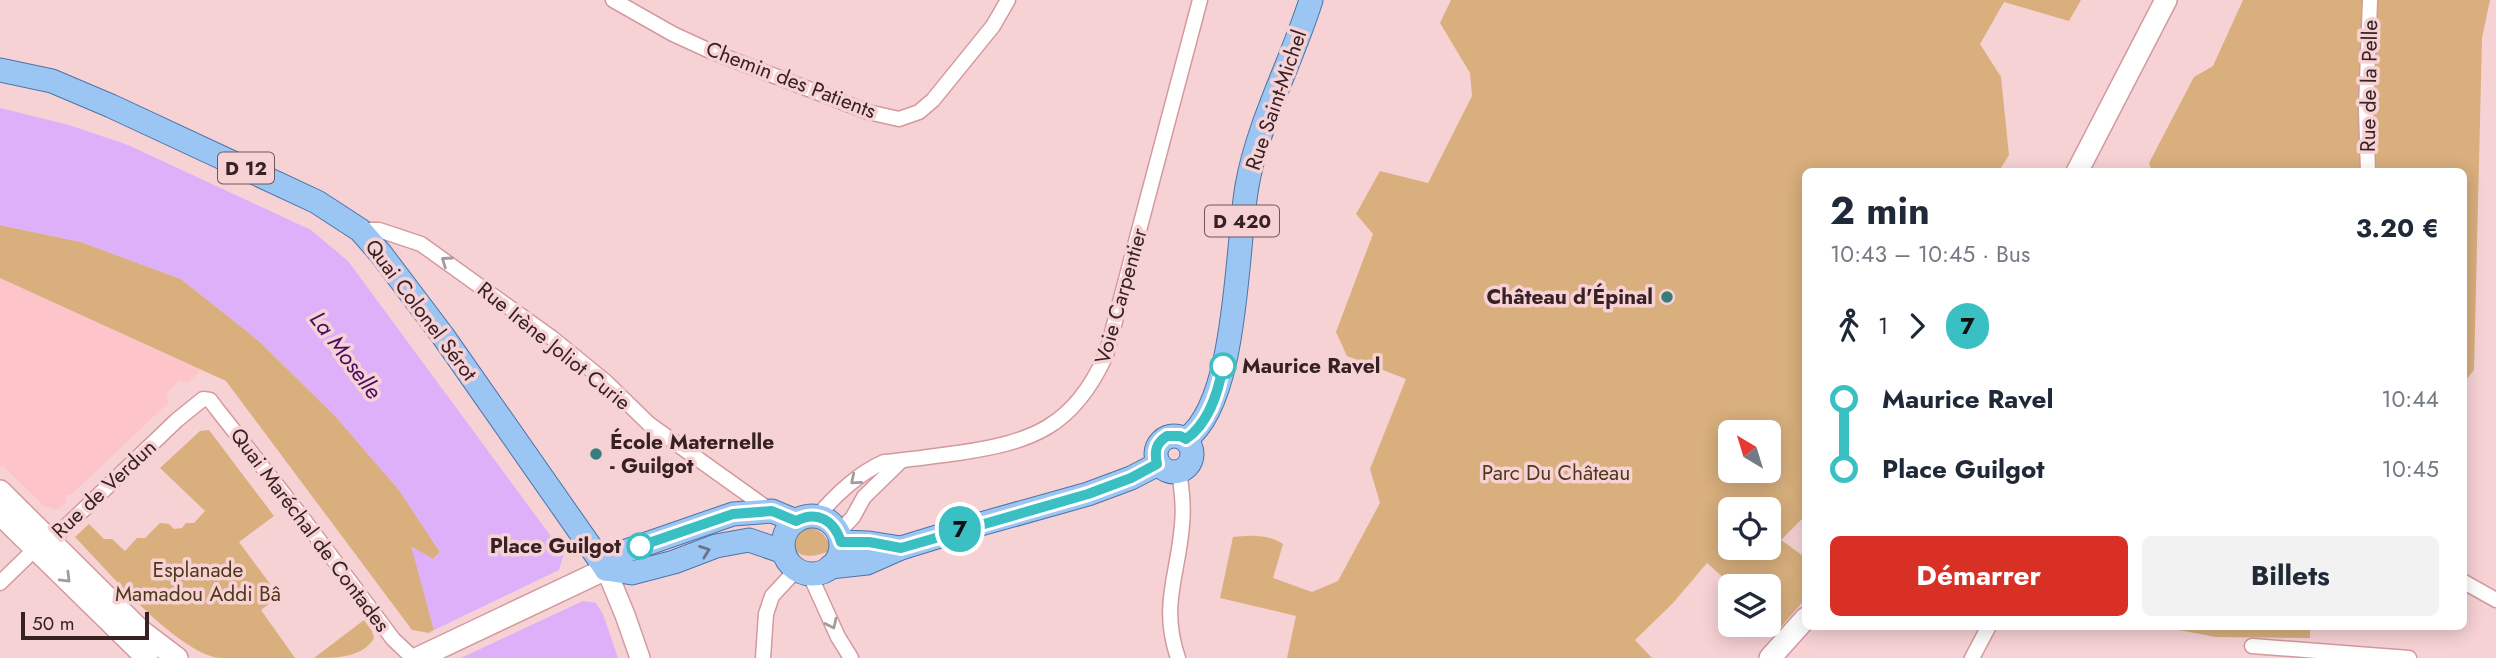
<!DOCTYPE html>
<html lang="fr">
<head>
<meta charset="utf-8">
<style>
  :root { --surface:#fff; --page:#f2f2f3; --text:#1f2937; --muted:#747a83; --accent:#d93025 }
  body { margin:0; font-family:Jost,sans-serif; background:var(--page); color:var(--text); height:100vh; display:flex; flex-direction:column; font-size:26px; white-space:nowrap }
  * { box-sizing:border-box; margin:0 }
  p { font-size:23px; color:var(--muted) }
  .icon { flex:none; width:38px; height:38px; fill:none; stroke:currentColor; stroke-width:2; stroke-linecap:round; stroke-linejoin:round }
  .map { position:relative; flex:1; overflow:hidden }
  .panel { position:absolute; left:1802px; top:168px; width:665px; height:462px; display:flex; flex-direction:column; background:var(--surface); border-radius:10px; box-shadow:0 4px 18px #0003 }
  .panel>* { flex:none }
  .badge { padding:0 14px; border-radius:23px; font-size:24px; line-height:46px }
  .needle { width:46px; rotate:322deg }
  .fabs { position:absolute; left:1718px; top:420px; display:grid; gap:14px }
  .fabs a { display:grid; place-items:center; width:63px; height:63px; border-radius:10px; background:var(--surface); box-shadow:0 4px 18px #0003; font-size:35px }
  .scale { position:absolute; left:21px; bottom:18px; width:128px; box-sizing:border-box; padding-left:7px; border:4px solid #372123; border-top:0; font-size:19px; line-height:24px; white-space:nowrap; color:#372123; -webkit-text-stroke:5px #f7d2d5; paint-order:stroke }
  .map>.badge { position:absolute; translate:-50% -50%; box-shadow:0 0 0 4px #fff }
  .legs { display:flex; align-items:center; gap:10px; height:77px; padding:0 28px; font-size:23px }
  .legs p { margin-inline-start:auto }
  .summary { display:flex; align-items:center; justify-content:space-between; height:119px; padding:0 28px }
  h1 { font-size:38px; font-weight:700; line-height:52px }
  .action { display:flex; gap:14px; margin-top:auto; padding:14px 28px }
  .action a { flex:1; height:80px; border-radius:10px; background:var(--accent); color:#fff; font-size:28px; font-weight:700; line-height:80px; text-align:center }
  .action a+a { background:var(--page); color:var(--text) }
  ul { padding:0 28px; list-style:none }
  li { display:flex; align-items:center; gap:24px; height:70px; font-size:26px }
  li i { display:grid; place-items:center; width:10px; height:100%; margin:0 9px; background:currentColor }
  li i::after { content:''; width:18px; height:18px; margin:-9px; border:5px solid; border-radius:50%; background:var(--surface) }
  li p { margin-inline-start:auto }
  li:first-child i { background:linear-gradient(#0000 50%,currentColor 0) }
  li:last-child i { background:linear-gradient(currentColor 50%,#0000 0) }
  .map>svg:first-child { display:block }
  .built { fill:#fdc5ca }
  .green { fill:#d8af7d; fill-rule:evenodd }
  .water { fill:#ddb0f9 }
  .pier { fill:#f7d2d5 }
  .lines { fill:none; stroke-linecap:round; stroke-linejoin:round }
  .minor-casing { stroke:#d4999f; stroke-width:17 }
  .tertiary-casing { stroke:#d4999f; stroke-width:22 }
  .secondary-casing { stroke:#d4999f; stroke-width:24 }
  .primary-casing { stroke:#4c74a6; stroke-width:25 }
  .minor { stroke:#fff; stroke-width:14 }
  .tertiary { stroke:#fff; stroke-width:19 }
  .secondary { stroke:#fff; stroke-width:21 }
  .primary { stroke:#9bc6f4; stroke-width:23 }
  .oneway { stroke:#a59b9c }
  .oneway2 { stroke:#69748c }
  .line-1-casing { stroke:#fff; stroke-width:16 }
  .line-1 { stroke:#3ac0c3; stroke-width:10 }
  .poi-dot { fill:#357e7b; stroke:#f7d2d5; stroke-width:2.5 }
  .stop-1-dot { fill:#fff; stroke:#3ac0c3; stroke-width:3.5 }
  .labels { text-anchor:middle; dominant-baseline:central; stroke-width:7; stroke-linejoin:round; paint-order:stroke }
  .shield { fill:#f7d2d5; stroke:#715658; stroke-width:2 }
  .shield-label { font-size:19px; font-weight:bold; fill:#372123 }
  .street-label { font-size:21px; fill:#372123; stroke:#f7d2d5 }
  .poi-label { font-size:21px; font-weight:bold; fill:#372123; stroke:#f7d2d5; text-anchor:end }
  .stop-label { font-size:21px; font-weight:bold; fill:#372123; stroke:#f7d2d5; text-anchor:start }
  .park-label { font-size:21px; fill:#4f3819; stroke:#f7d2d5 }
  .water-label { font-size:23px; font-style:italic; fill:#480c62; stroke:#f7d2d5 }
</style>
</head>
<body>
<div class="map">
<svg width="2496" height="658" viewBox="0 0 2496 658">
  <rect width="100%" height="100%" fill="#f7d2d5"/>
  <!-- built -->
  <polygon class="built" points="0,278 201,370 188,383 179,381 167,393 168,403 71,495 67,495 66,502 58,509 51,509 48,506 46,508 3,466 0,467"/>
  <!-- green -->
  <g class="green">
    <path d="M1451,0H2081L2069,21L2004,2L1980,44L2001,77L2009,155L1999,171L1806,172V515L1781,540L1806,558V598L1780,628L1769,619V586H1733L1707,563L1673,603L1635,640L1652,658H1287L1296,616L1220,598L1233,537C1251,535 1268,534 1283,544L1273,578L1312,592L1338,581L1380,503L1370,469L1406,379L1347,356L1336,332L1373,234L1356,214L1380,171L1428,183L1472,96L1470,73L1440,23ZM1731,432H1769V471H1731ZM1731,509H1769V548H1731Z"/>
    <polygon points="2243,0 2490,0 2482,38 2474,370 2464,382 2464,172 2152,172 2149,163 2194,77 2213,66"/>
    <polygon points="0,225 81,242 181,279 259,341 337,418 399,490 440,552 433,559 412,547 434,630 429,633 412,630 226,381 0,278"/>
    <path d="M209,430L274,516L239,542L279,596L261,610L295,658C270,658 243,658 219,658C176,652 106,569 75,537L89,524L104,539H112L125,551L137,538H145L160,523L169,524L174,529L182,528L186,523H194L205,511L160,468L200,431Z"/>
    <path d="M812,528C822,531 826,536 830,546L827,552C811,558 794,559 791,539L798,530Z"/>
    <path d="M364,620L372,631L374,638C363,658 335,658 314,658Z"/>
    <polygon points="2163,627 2310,626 2310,638 2216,637"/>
  </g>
  <!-- water -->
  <polygon class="water" points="0,108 69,125 128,145 311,230 348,261 564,554 603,614 618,658 438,658 434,630 411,546 433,559 440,552 399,490 337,418 259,341 181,279 81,242 0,225"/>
  <!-- pier -->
  <polygon class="pier" points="564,554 597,603 583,601 461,658 435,658 430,632 559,570"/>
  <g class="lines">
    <!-- minor casing -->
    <g class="minor-casing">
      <g id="minor">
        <polyline points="613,0 673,34 710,51 868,112 899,119 919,112 933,100 993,26 1008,0"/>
        <polyline points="2368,172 2366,109 2370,0"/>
        <polyline points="360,230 379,230 421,244 552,338 606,382 649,424 771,511"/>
        <path d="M818,516C835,495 859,473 884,462C909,460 934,456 958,453C1033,442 1073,427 1106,355L1200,0"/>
        <polyline points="838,533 853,517 864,497 901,461"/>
        <polyline points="809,573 838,637 851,658"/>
        <polyline points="2464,582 2496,600"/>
        <polyline points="0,583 36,548 57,535 177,420 203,399 210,400 216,408 301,516 393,639 413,658"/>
        <polyline points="2252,646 2409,658"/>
        <polyline points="763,658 766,614 772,596 797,569"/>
        <path d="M1178,658C1160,606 1178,576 1182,525C1184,507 1182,490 1179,472"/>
        <polyline points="1972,658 1989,626"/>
      </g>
    </g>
    <!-- tertiary casing -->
    <g class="tertiary-casing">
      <polyline id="tertiary" points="606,569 625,615 640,658"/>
    </g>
    <!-- secondary casing -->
    <g class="secondary-casing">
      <g id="secondary">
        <polyline points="2077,172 2166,0"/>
        <polyline points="0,491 140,630 177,658"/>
        <polyline points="0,514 147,658"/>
        <polyline points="418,658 606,569"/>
        <polyline points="1770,658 1806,618"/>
      </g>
    </g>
    <!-- primary casing -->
    <g class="primary-casing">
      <g id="primary">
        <polyline points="0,70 52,81 111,106 317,202 360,230 381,254 443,336 606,569"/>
        <circle cx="1174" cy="454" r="18"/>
        <path d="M1186,439C1238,402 1236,248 1247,186C1258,123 1292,61 1311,0"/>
        <circle cx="812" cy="545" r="29"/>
        <polyline points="841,542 869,543 901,548"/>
        <polyline points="830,567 867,563 901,548 963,529 1088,494 1131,478 1158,464"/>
        <polyline points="606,569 626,551 733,514 772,511 796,521"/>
        <polyline points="606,569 632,573 674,562 716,546 749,540 784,552"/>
      </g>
    </g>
    <!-- minor -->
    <use href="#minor" class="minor"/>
    <!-- tertiary -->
    <use href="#tertiary" class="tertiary"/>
    <!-- secondary -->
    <use href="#secondary" class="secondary"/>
    <!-- primary -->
    <use href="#primary" class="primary"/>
  </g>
  <!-- one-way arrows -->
  <defs><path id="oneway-chevron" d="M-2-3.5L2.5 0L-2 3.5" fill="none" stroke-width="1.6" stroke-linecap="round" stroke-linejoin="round" transform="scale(1.75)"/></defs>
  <g class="oneway">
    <use href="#oneway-chevron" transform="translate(446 261) rotate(-145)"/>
    <use href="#oneway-chevron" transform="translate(855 480) rotate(140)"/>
    <use href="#oneway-chevron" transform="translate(66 578) rotate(45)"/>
    <use href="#oneway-chevron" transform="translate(832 624) rotate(65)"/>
  </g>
  <use class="oneway2" href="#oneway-chevron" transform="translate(705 551) rotate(-20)"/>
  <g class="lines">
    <!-- line-1 casing -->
    <g class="line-1-casing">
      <path id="line-1" d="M640,546L733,514L772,511L796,521C817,510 834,520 841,542H869L901,548L1088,494L1131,478L1157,464C1154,451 1156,443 1167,436H1180L1186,439C1209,423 1218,393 1223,366"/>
    </g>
    <!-- line-1 -->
    <use href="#line-1" class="line-1"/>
  </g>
  <!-- markers -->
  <g class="poi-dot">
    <circle cx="1667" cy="297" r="7"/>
    <circle cx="596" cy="454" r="7"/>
  </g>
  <g class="stop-1-dot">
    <circle cx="1223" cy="366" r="12"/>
    <circle cx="640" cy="546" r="12"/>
  </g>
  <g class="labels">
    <!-- shield labels -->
    <g class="shield">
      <rect x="218" y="152.5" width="56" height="31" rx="5"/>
      <rect x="1205" y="205.5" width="74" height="31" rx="5"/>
    </g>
    <g class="shield-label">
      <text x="246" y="168">D 12</text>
      <text x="1242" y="221">D 420</text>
    </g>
    <!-- street labels -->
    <g class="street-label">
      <text transform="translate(791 80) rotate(21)">Chemin des Patients</text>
      <text transform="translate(2369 86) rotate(-89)">Rue de la Pelle</text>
      <text transform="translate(1276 100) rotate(-71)">Rue Saint-Michel</text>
      <text transform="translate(1121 296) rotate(-74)">Voie Carpentier</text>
      <text transform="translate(421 310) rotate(53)">Quai Colonel Sérot</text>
      <text transform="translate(554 346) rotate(39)">Rue Irène Joliot Curie</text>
      <text transform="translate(104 489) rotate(-43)">Rue de Verdun</text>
      <text transform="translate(310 530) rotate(53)">Quai Maréchal de Contades</text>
    </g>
    <!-- poi labels -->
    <g class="poi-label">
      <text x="1653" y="297">Château d'Épinal</text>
      <text x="610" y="442" text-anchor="start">École Maternelle<tspan x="610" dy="24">- Guilgot</tspan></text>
    </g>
    <!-- stop labels -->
    <g class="stop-label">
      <text x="1242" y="366">Maurice Ravel</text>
      <text x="621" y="546" text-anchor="end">Place Guilgot</text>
    </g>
    <!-- park labels -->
    <g class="park-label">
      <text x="1556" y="473">Parc Du Château</text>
      <text x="198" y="570">Esplanade<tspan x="198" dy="24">Mamadou Addi Bâ</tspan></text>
    </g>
    <!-- water labels -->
    <g class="water-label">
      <text transform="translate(346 355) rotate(53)">La Moselle</text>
    </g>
  </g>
</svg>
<div class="fabs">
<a><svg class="needle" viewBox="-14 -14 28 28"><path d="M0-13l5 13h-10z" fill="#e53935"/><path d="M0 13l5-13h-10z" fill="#747a83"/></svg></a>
<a><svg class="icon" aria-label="locate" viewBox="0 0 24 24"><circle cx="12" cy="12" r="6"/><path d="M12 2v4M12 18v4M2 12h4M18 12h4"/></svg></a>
<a><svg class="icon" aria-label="layers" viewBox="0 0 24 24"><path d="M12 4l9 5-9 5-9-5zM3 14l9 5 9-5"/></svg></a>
</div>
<div class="scale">50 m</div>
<b class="badge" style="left:960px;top:529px;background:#3ac0c3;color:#111">7</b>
<section class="panel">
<div class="summary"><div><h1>2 min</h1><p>10:43 – 10:45 · Bus</p></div><b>3.20 €</b></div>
<div class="legs"><svg class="icon" aria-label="walk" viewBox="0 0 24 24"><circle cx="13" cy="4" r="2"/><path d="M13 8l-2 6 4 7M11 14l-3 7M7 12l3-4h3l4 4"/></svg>1<svg class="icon" aria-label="forward" viewBox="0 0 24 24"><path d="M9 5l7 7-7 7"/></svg><b class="badge" style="background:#3ac0c3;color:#111">7</b></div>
<ul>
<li><i style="color:#3ac0c3"></i><b>Maurice Ravel</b><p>10:44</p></li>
<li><i style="color:#3ac0c3"></i><b>Place Guilgot</b><p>10:45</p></li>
</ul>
<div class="action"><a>Démarrer</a><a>Billets</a></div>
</section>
</div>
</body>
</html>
